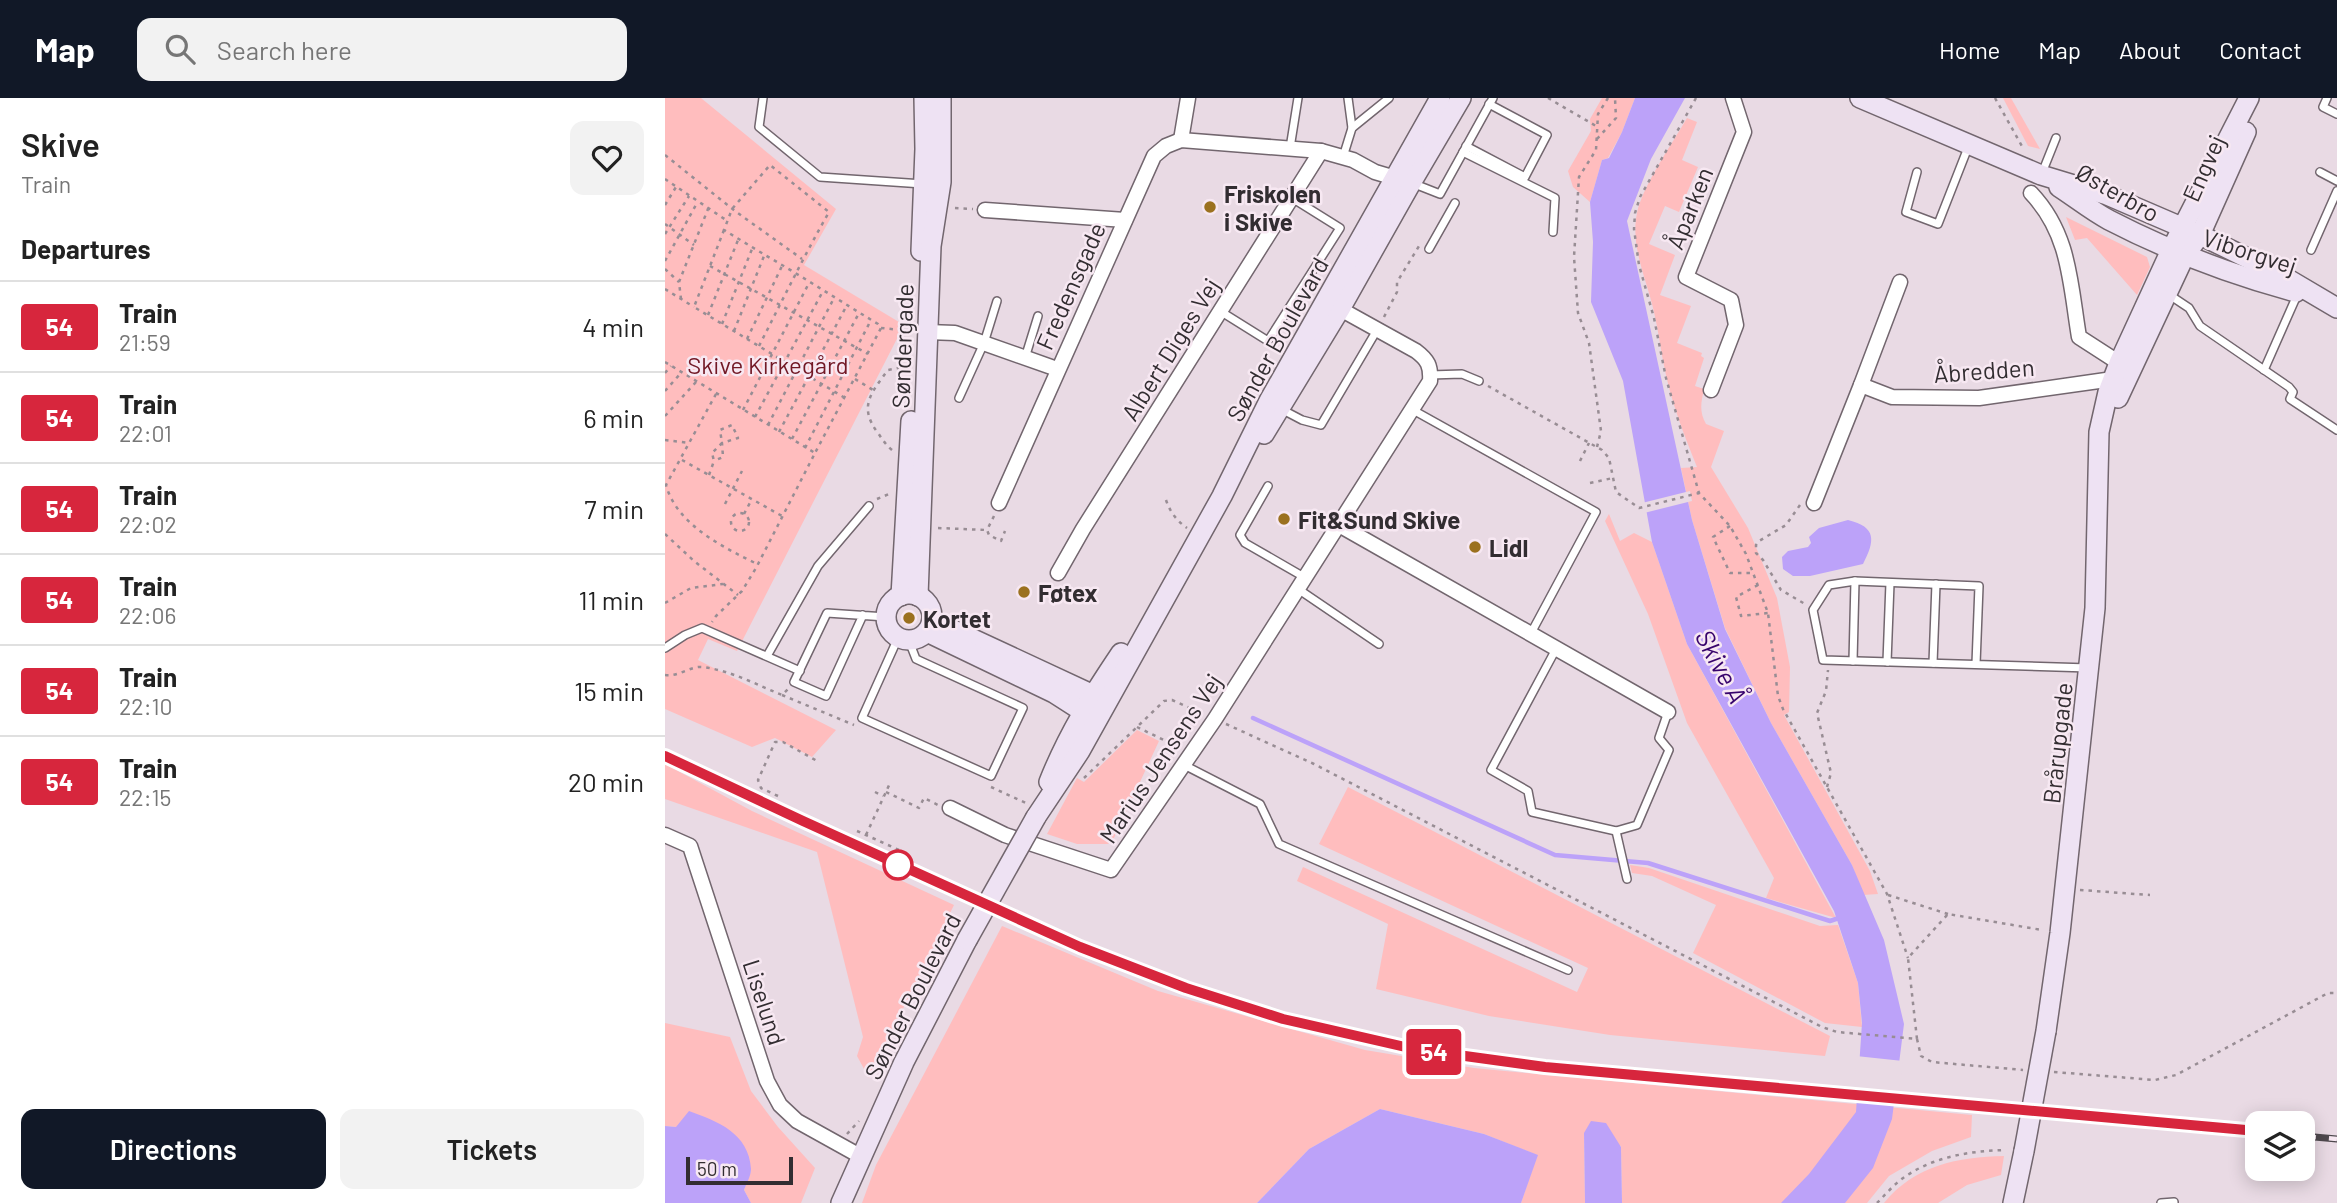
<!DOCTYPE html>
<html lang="en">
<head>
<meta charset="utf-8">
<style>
  :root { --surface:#fff; --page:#f2f2f2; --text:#222; --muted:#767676; --line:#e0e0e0; --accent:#111827 }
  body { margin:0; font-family:Barlow,sans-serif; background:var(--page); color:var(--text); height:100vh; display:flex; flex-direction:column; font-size:26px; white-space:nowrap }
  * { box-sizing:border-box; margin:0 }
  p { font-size:23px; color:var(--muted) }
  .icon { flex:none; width:38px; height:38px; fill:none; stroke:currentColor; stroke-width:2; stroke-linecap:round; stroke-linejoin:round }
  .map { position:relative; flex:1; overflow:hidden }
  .side { display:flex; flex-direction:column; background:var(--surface); width:665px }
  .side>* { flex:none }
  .badge { padding:0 14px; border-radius:5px; font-size:24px; line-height:46px }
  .buttons { position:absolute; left:1580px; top:1013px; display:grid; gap:14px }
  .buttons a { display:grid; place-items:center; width:70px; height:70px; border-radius:14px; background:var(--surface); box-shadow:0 4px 18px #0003; font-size:35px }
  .scale { position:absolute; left:21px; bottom:18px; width:107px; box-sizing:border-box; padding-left:7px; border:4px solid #322d31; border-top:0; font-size:19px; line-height:24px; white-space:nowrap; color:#322d31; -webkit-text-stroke:5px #f7e8f2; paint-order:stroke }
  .map>.badge { position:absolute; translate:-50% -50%; box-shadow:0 0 0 4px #fff }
  h2 { padding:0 21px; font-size:26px; line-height:63px }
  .round { display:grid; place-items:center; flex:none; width:74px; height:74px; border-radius:14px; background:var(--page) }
  .overview { display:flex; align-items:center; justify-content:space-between; height:119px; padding:0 21px }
  h1 { font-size:33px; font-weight:600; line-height:52px }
  .action { display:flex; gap:14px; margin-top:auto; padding:14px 21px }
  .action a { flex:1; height:80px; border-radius:14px; background:var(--accent); color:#fff; font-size:28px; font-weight:600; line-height:80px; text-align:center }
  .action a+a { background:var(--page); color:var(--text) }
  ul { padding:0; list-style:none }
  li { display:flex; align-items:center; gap:21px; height:91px; padding:0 21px; border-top:2px solid var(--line) }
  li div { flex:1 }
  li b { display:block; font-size:26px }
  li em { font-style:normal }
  li .badge { min-width:77px; font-weight:700; text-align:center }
  header { display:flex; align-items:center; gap:42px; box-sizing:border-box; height:98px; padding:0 35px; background:var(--accent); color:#fff }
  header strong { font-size:33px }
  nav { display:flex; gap:38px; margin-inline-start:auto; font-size:24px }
  .search { width:490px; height:63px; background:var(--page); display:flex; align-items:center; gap:18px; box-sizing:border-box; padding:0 24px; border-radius:14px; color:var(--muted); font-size:26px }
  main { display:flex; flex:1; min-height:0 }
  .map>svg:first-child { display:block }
  .green { fill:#ffbdbe }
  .water { fill:#bca2f9 }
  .pier { fill:#e9dae4 }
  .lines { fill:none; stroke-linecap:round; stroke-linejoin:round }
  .stream { stroke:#bca2f9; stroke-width:4.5 }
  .lane-casing { stroke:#72666e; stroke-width:10 }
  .street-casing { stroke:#72666e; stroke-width:17 }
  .secondary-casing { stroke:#72666e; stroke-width:22 }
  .path { stroke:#988d94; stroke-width:2.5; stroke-dasharray:3.5 5; stroke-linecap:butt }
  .lane { stroke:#fff; stroke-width:7 }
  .street { stroke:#fff; stroke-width:14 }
  .secondary { stroke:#eee2f3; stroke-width:19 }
  .rail-casing { stroke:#4f494e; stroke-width:7 }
  .rail { stroke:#f7e8f2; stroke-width:4.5; stroke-dasharray:13; stroke-linecap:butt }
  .secondary-bridge-casing { stroke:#72666e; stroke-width:22; stroke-linecap:butt }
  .secondary-bridge { stroke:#eee2f3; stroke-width:19 }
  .line-casing { stroke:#fff; stroke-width:16 }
  .line { stroke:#d7263d; stroke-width:10 }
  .poi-dot { fill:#9b711f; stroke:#f7e8f2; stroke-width:2.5 }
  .stop-dot { fill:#fff; stroke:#d7263d; stroke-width:3.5 }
  .labels { text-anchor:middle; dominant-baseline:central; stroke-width:5; stroke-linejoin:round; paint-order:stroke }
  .street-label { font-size:24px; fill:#322d31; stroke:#f7e8f2 }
  .poi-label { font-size:24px; font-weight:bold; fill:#322d31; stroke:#f7e8f2; text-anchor:start }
  .park-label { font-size:24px; fill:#721825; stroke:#f7e8f2 }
  .water-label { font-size:26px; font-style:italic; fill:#37036c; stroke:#f7e8f2 }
</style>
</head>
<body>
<header>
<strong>Map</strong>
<div class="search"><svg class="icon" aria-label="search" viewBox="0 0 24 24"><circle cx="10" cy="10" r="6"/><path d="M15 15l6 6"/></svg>Search here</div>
<nav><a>Home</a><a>Map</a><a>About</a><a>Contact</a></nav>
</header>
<main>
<section class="side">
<div class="overview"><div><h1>Skive</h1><p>Train</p></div><a class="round"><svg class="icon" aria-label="heart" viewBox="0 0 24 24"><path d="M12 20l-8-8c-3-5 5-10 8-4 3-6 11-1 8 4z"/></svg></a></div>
<h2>Departures</h2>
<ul>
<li><span class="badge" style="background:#d7263d;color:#fff">54</span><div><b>Train</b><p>21:59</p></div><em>4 min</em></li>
<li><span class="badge" style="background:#d7263d;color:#fff">54</span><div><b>Train</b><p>22:01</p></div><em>6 min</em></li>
<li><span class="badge" style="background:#d7263d;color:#fff">54</span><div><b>Train</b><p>22:02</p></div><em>7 min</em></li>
<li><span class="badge" style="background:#d7263d;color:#fff">54</span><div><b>Train</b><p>22:06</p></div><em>11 min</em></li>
<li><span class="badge" style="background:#d7263d;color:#fff">54</span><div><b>Train</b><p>22:10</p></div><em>15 min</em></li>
<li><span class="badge" style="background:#d7263d;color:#fff">54</span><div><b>Train</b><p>22:15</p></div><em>20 min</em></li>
</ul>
<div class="action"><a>Directions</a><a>Tickets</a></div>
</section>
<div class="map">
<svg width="1672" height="1105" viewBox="0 0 1672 1105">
  <rect width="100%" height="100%" fill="#e9dae4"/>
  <!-- green -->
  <g class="green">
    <polygon points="0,0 36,0 171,111 139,167 239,227 72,553 43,541 33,562 171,632 147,659 110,640 87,649 0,611"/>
    <polygon points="937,0 970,0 957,34 943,60 937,62 925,104 908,89 903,73 926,33 925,21"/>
    <polygon points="1338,0 1346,0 1375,51 1363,48"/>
    <path d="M1022,20L1032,24L1017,62L1033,69L1014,114L1000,108L984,146L1010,157L995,197L1026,208L1012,245L1037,255L1036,258L1039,260L1030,288L1039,291C1036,305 1034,313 1041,326L1059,333L1046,369L1083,430L1112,500L1125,569L1124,614L1119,617L1205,773L1213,796L1198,797L1187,767L1106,625L1060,530L1027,422L1016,370L1032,369C1020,339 1008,309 1001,277C996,256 994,235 989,214C982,182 965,149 972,115C978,87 1007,46 1022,20Z"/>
    <polygon points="1401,119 1482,159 1485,169 1472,197 1422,140 1410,142"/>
    <polygon points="944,416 955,443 969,435 987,444 1022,546 1171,820 1101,800 1109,780 1022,625 983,516 940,423"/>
    <polygon points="472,632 494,643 449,740 443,746 412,746 382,736 412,680 419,684"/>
    <polygon points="0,666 87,713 289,807 204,980 192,958 198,939 152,754 0,701"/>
    <polygon points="683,689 1165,938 1160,958 945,937 824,918 711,891 723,826 632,783 638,769 912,894 923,870 654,746"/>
    <polygon points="965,767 984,770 1155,828 1173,827 1193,885 1197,929 1160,925 1028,855 1051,807 987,778 967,775"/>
    <polygon points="337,828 493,893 700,952 809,970 1307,1017 1306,1039 1267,1053 1224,1078 1202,1105 957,1105 956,1048 919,1035 920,1105 856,1105 872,1057 819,1036 715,1011 644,1051 592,1105 197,1105 211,1067"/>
    <polygon points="0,925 65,939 86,993 113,1029 150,1070 136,1105 86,1105 79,1092 86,1073 11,1029 0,1028"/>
    <path d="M1339,1058L1336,1077L1302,1087L1273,1105H1219C1250,1067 1293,1059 1339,1058Z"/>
  </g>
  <!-- water -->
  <g class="water">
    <polygon points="970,0 1020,0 986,61 962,123 1027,422 1060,531 1106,625 1187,767 1219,842 1239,926 1227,1021 1208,1070 1180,1105 1116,1105 1144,1076 1191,1014 1197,925 1193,885 1169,813 1022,546 987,444 958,283 926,204 928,144 925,104 937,62 944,60 957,34"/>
    <path d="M1183,422C1212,429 1210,443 1198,466L1145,478H1128L1118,471L1117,459L1123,453L1143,449L1146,445L1144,439L1154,430Z"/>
    <polygon points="715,1011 819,1036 873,1057 856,1105 592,1105 644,1051"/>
    <path d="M24,1013C52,1023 84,1035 86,1071C86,1078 81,1086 79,1092L86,1105H0V1028L11,1029Z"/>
    <polygon points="926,1023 941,1025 956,1049 957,1105 920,1105 919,1035"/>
  </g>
  <!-- pier -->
  <g class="pier">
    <polygon points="1025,393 1027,403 979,415 977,405"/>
    <polygon points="1191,958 1238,963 1232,1007 1189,1003"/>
  </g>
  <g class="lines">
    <!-- stream -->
    <polyline class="stream" points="588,620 890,757 983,765 1165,823 1174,820"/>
    <!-- lane casing -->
    <g class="lane-casing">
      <g id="lane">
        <polyline points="98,0 94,29 155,79 258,86"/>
        <polyline points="683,0 687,30"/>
        <polyline points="1662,0 1658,9 1672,16"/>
        <polyline points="801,48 860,79 882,37 824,6"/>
        <polyline points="625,50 633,0"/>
        <polyline points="798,54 890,100 888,134"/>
        <polyline points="678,59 687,30 724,0"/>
        <polyline points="1252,74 1241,114 1273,126 1304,47"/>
        <polyline points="1655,74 1672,83"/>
        <polyline points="1377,75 1391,40"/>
        <polyline points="747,85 775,96 828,0"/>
        <polyline points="764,151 790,105"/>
        <polyline points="1646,152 1672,93"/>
        <polyline points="1503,196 1524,210 1535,228 1624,289 1628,294 1625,301 1672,332"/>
        <polyline points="555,213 603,243 675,130 627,100"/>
        <polyline points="360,260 373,218"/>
        <polyline points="1599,272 1633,195"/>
        <polyline points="765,277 797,276 814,283"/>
        <polyline points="294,300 319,245 332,203"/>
        <polyline points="616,311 637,322 656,327 712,232"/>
        <polyline points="748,312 931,414 865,537"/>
        <polyline points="603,388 575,437 580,445 639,479"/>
        <polyline points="633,491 714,546"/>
        <polyline points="198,517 161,598 129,584 162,515 221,519"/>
        <polyline points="233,540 197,620 326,678 358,610 251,561 244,543"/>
        <polyline points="0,550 20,537 37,530 135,573"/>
        <polyline points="891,551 826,672 863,693 867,714 951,733 972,727 1004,652 994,640 1003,614"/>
        <polyline points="102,558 153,468 204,408"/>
        <polyline points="1188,563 1190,483"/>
        <polyline points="1222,564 1225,485"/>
        <polyline points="1268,565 1271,486"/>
        <polyline points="1311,566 1314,488 1190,483 1164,487 1148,512 1158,562 1424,570"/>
        <polyline points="519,667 595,706 614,746 903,872"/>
        <polyline points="951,733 962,781"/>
        <polyline points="1496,1105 1509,1104"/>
      </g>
    </g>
    <!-- street casing -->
    <g class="street-casing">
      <g id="street">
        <polyline points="516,42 523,0"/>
        <path d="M1366,95C1405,136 1405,185 1414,239L1462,270"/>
        <polyline points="320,112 460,122"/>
        <polyline points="262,234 290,235 392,271"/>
        <polyline points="1196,287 1235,184"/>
        <polyline points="1046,292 1071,227 1066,202 1021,179 1079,34 1068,0"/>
        <polyline points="334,405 489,58 501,48 516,42 656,53 688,62 710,74 737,82"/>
        <polyline points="1149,405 1196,287 1227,299 1314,300 1448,281"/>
        <polyline points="674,427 1003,614"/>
        <polyline points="393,475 418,431 656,53"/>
        <path d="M285,710L340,737L446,772L550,621L765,283C766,268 763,262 751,253L668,207"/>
        <polyline points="0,737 25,748 102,983 115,1007 132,1023 195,1058"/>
      </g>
    </g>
    <!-- secondary casing -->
    <g class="secondary-casing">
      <g id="secondary">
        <polyline points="1195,0 1376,77 1442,97 1535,137 1611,174 1672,210"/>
        <path d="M1394,89C1411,100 1427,113 1444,122C1504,153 1567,177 1631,194"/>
        <polyline points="256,153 260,51 259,0"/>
        <polyline points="1453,300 1520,157 1535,137 1581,34"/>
        <polyline points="599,336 675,211 746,85 796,0"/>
        <circle cx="244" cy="519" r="23"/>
        <polyline points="236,498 246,323"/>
        <polyline points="253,498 266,148 276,84 276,0"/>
        <polyline points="267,522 437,601"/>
        <polyline points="262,534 389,595 428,620"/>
        <path d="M384,684C403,636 427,598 456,555"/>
        <polyline points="371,719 415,653 557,398 604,303 775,0"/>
        <polyline points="1381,933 1395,835 1430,510 1434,334 1443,294 1454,265 1506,152 1584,0"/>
        <polyline points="176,1105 239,964 302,842"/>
        <polyline points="1348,1105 1359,1053"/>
      </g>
    </g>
    <!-- path -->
    <g class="path">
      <polyline points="883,0 931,28"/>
      <polyline points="1031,0 975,99 970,115 969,131 974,167 989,220 1001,280 1034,395 1065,428 1081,456 1103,515 1113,598 1118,611 1222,796 1243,860"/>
      <polyline points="1330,0 1358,50"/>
      <polyline points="932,41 951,20 950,0"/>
      <polyline points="0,57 70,113 137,161"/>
      <polyline points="0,81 61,122"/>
      <polyline points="0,107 11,89"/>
      <polyline points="290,110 308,111"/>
      <polyline points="0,126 29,147"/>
      <polyline points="59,132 29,209 180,300"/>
      <polyline points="0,136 24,98"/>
      <polyline points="0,163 32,105"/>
      <polyline points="45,168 203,256"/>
      <polyline points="0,171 14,184"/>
      <polyline points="0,191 29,209"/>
      <polyline points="16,201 14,184 43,111"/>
      <polyline points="43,217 73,142"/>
      <polyline points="719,219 732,194 732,184 754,148"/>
      <polyline points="57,226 87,151"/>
      <polyline points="216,230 246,233"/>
      <polyline points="69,233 99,158"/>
      <polyline points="82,241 117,168"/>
      <path d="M94,248C117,203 139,158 164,114L105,67L67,111L59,132L100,157C138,179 175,203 213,226L216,230L150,355"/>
      <polyline points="0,264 150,355 91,470 77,493 51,518 47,524"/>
      <polyline points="0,275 6,268"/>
      <polyline points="190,281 208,292"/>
      <polyline points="823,288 937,352 944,360 951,394 974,410 1034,395"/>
      <polyline points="0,293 16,275"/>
      <path d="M51,296L1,387C12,427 58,449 92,466"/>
      <polyline points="78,312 144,185"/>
      <polyline points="0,318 31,284"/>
      <polyline points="90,319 158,193"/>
      <polyline points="103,327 169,200"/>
      <polyline points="114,334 182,207"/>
      <polyline points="127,341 194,215"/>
      <polyline points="0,342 24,345"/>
      <polyline points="932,349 936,333 924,245 913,215 909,159 914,79 931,52 933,16 943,0"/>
      <polyline points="140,350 206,222"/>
      <path d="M227,352C221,347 217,341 213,335C193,309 206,295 223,272L244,268"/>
      <polyline points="17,362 117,418"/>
      <polyline points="915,363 924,345"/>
      <polyline points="44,377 49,363 47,355 57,345 55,332 67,327 73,340 57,345 58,359 49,363"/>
      <polyline points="925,385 948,380"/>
      <polyline points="212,401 224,396"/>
      <path d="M501,402C505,414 512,423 522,430"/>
      <polyline points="60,406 77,373"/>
      <polyline points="1135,407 1121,427 1094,443 1091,447 1091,455 1098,462 1116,492 1140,506"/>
      <circle cx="75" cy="424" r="9"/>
      <polyline points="79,416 87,401"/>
      <polyline points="329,418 322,432 324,437 336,443 340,433"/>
      <polyline points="1065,428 1048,439 1065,475 1088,475"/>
      <polyline points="273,430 322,432"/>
      <polyline points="0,436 29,463 73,497"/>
      <polyline points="1093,487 1071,499 1076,518 1103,515"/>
      <polyline points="0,505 26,490 58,486"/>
      <path d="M0,577C14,579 25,568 37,569C65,572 92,587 117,597L124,590"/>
      <polyline points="117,597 189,627"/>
      <polyline points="561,626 649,666 1157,929 1172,934 1252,941 1243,860 1283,816 1377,832"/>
      <polyline points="472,629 513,649"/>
      <polyline points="419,680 499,603 507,602 536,615"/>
      <polyline points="326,689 361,705"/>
      <polyline points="1162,689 1166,675 1152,615 1161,593 1163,572"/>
      <polyline points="210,694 218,698"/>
      <polyline points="221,694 254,710 259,700 273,707"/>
      <polyline points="113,698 96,690 93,682 110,644 118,644 154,664"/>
      <polyline points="192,733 234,752"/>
      <polyline points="201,737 226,683"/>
      <polyline points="1415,792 1485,797"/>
      <polyline points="1223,797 1283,816"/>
      <polyline points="1252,941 1256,958 1267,964 1358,972"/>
      <polyline points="1389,974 1490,982 1511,977 1663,895 1672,895"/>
      <polyline points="182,1036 194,1023"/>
      <path d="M1212,1105C1221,1096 1230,1085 1241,1078C1271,1058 1306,1053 1341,1052"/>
    </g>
    <!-- lane -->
    <use href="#lane" class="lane"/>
    <!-- street -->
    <use href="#street" class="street"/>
    <!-- secondary -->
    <use href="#secondary" class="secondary"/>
    <!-- rail casing -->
    <g class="rail-casing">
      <g id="rail">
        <polyline points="0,658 139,724 415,849 521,890 618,921 749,951 880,969 1592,1033"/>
        <polyline points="1638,1038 1672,1041"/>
      </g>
    </g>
    <!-- rail -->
    <use href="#rail" class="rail"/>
    <!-- secondary-bridge casing -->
    <g class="secondary-bridge-casing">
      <g id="secondary-bridge">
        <polyline points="302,842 371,719"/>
        <polyline points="1359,1053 1381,933"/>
      </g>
    </g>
    <!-- secondary-bridge -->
    <use href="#secondary-bridge" class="secondary-bridge"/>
  </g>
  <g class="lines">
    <!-- line casing -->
    <g class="line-casing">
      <polyline id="line" points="0,658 138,723 415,849 521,890 618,921 749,951 880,969 1592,1033"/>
    </g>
    <!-- line -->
    <use href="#line" class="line"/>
  </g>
  <!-- markers -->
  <g class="poi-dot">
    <circle cx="545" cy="109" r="7"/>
    <circle cx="619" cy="421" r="7"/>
    <circle cx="810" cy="449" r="7"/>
    <circle cx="359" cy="494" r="7"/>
    <circle cx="244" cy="520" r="7"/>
  </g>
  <circle class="stop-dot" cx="233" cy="767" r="14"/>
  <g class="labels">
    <!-- street labels -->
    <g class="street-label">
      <text transform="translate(1538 70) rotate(-66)">Engvej</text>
      <text transform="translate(1453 94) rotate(30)">Østerbro</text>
      <text transform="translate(1024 110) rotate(-68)">Åparken</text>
      <text transform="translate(1585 153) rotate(18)">Viborgvej</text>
      <text transform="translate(405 188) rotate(-66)">Fredensgade</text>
      <text transform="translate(612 241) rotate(-61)">Sønder Boulevard</text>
      <text transform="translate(237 248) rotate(-88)">Søndergade</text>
      <text transform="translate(505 251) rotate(-58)">Albert Diges Vej</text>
      <text transform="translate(1319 272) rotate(-4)">Åbredden</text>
      <text transform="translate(1392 645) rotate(-84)">Brårupgade</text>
      <text transform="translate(495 660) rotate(-56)">Marius Jensens Vej</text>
      <text transform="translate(247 898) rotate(-63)">Sønder Boulevard</text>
      <text transform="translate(100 904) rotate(72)">Liselund</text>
    </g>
    <!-- poi labels -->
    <g class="poi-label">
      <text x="559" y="95">Friskolen<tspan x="559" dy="28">i Skive</tspan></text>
      <text x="633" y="421">Fit&amp;Sund Skive</text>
      <text x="824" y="449">Lidl</text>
      <text x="373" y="494">Føtex</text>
      <text x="258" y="520">Kortet</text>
    </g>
    <!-- park labels -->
    <g class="park-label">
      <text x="103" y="266">Skive Kirkegård</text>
    </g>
    <!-- water labels -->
    <g class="water-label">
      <text transform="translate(1057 568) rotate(62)">Skive Å</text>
    </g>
  </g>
</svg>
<div class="buttons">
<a><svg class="icon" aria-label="layers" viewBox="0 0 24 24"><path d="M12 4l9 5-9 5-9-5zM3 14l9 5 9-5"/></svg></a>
</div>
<div class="scale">50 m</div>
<b class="badge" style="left:769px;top:954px;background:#d7263d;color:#fff">54</b>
</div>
</main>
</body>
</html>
